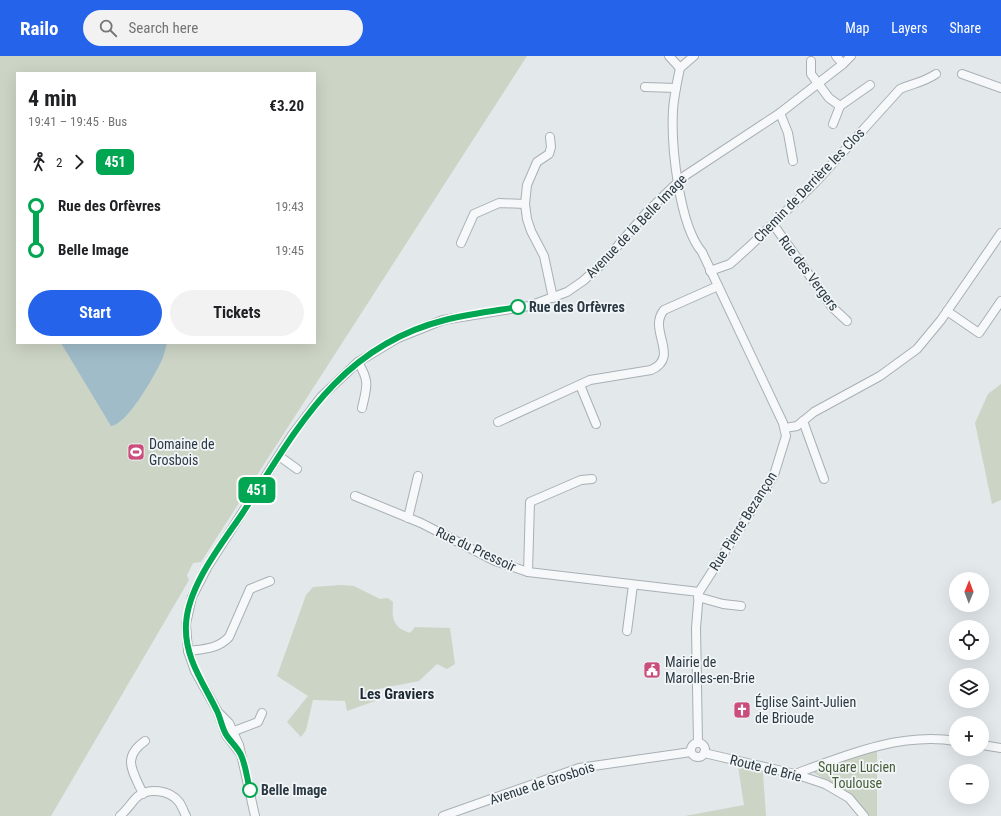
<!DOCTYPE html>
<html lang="en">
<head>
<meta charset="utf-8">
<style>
  :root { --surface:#fff; --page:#f2f2f2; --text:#202124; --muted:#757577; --accent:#2563eb }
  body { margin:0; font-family:"Roboto Condensed",sans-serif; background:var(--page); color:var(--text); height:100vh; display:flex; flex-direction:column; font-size:15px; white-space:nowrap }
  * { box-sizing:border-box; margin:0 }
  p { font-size:13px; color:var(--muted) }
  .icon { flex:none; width:22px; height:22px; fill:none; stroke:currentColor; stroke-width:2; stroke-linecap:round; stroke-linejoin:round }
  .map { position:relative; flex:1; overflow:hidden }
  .sheet { position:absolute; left:16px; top:16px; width:300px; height:272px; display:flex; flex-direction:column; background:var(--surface); border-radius:0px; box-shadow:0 4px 16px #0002 }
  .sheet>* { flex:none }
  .badge { padding:0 8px; border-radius:6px; font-size:14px; line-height:26px }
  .needle { width:26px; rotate:1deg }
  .fabs { position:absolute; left:949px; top:516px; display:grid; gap:8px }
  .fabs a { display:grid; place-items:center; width:40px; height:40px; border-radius:50%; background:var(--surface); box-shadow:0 4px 16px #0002; font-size:20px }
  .map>.badge { position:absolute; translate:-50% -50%; box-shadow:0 0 0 2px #fff }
  .legs { display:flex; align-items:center; gap:6px; height:44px; padding:0 12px; font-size:13px }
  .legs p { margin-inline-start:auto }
  .head { display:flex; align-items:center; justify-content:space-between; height:68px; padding:0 12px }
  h1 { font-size:22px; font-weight:700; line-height:30px }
  .button { display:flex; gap:8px; margin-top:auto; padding:8px 12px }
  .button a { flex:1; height:46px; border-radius:24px; background:var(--accent); color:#fff; font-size:16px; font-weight:700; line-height:46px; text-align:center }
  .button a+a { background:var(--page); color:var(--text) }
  ul { padding:0 12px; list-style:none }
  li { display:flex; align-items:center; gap:14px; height:44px; font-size:15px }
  li i { display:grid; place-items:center; width:6px; height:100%; margin:0 5px; background:currentColor }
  li i::after { content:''; width:10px; height:10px; margin:-5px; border:3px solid; border-radius:50%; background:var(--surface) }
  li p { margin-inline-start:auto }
  li:first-child i { background:linear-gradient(#0000 50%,currentColor 0) }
  li:last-child i { background:linear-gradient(currentColor 50%,#0000 0) }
  header { display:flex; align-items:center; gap:24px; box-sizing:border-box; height:56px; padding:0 20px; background:var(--accent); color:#fff }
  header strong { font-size:19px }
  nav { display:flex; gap:22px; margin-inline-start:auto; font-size:14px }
  .search { width:280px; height:36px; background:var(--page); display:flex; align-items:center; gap:10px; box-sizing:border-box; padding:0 14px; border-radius:22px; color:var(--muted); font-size:15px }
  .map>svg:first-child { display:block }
  .green { fill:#ccd4c5; fill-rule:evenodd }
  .water { fill:#a0bcc9 }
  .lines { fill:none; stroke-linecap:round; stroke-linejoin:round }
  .minor-casing { stroke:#a8b0b5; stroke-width:10 }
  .minor { stroke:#f6f8f9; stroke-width:8 }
  .line-1-casing { stroke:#fff; stroke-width:9 }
  .line-1 { stroke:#00a651; stroke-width:6 }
  .stop-1-dot { fill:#fff; stroke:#00a651; stroke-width:2 }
  .labels { text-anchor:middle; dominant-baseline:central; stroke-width:3.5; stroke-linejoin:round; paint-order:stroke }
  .street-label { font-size:14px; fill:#2b3942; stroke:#f3f6f8 }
  .stop-label { font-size:14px; font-weight:bold; fill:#2b3942; stroke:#f3f6f8; text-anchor:start }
  .poi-label { font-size:14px; fill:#2b3942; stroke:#f3f6f8; text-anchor:start }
  .park-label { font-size:14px; fill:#485e39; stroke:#f3f6f8 }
  .neighbourhood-label { font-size:15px; font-weight:bold; fill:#1e2a33; stroke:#f3f6f8 }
</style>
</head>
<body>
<header>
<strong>Railo</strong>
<div class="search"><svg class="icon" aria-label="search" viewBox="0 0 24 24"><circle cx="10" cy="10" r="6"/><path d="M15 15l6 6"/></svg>Search here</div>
<nav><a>Map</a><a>Layers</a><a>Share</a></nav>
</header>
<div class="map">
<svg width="1001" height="760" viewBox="0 0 1001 760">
  <rect width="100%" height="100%" fill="#e3e8eb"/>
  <!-- green -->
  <g class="green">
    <path d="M0,0H527L201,506L193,507L187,519L189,524L51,760H0ZM17,17H315V287H17Z"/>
    <polygon points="1001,328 1001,444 992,448 975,367 988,338"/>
    <path d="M341,529L354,530L380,543L388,542L393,546C392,562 392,571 410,577L415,571L450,572L455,608L447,613L437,608L419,625L378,633L375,645L347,655L345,645L313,644L306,674L301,681L287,666L308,640L277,620L306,539L313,531Z"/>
    <polygon points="873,694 877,696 877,760 869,760 849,737 814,717 816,713"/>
    <polygon points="738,710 763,717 766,760 685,760 744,749"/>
  </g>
  <!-- water -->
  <path class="water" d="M61,287H167C165,295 163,303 159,310C151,325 127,368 111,370Z"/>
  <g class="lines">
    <!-- minor casing -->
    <g class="minor-casing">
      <g id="minor">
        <polyline points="669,0 680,12"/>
        <polyline points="836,0 843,8"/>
        <polyline points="811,5 811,18 829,42 840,50"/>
        <path d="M680,12C677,26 674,40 673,54C671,90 679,169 702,196L783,367L786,380L774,419L699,536L696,572L698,687"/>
        <polyline points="680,12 694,0"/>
        <polyline points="962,18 1001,32"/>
        <polyline points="645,31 676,32"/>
        <polyline points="780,57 788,77 793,105"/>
        <polyline points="833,68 840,50 870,29"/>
        <polyline points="550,81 551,91 549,98 537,106 527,129 525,148 527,163 531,175 544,200 553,242"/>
        <polyline points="773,168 832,251 847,265"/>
        <polyline points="461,187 474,158 499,147 525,148"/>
        <path d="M710,215L730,208L750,190L815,127L900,33C914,27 922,27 936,18"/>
        <polyline points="947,255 979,277 1001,245"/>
        <path d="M358,306C370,326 367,330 362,352"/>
        <polyline points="580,329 596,368"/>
        <polyline points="803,365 824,423"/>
        <path d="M498,366L590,324L651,314C681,301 647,274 664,254L718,230"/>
        <polyline points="785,372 797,370 814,356 880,320 917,293 941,264 1001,177"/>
        <polyline points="279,400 297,413"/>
        <polyline points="355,440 421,467 495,505 528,516 699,536"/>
        <polyline points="408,462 418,420"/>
        <polyline points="528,516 530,446 581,424 592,423"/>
        <polyline points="698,541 723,548 741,550"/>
        <polyline points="627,575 633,529"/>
        <path d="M188,595C203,593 218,593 229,581L250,533L270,525"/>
        <polyline points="220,658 229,667 239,689 255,760"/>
        <polyline points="229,677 258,666 262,657"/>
        <circle cx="698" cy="694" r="7"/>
        <polyline points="982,689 1001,692"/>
        <polyline points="240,697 226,679 218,656 195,615 188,595 186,568 192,541 208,510 292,379 321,341 358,306 398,282 443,264 529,250 567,236 583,225 603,207 647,156 683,121 780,57 843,8 851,0"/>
        <polyline points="704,697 795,718 825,728 849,742 864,760"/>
        <path d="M795,718C846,699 901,676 956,685"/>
        <path d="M143,738C133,715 121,702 145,685"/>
        <path d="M120,760C127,754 131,747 137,741C148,731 170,734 179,746C182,750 184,756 186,760"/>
        <polyline points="443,760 579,712 691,696"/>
      </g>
    </g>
    <!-- minor -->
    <use href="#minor" class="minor"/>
  </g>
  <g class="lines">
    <!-- line-1 casing -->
    <g class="line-1-casing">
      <path id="line-1" d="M250,734C247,723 246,710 241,699C238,692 231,686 227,680C222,673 221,663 217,655C203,626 184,601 186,568C188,530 221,489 242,458C297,373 338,291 445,264C469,258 493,255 518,251"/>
    </g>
    <!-- line-1 -->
    <use href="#line-1" class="line-1"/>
  </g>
  <!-- icons -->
  <defs>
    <g id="stadium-square" transform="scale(0.9)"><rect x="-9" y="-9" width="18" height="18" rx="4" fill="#c94e7b" stroke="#f3f6f8"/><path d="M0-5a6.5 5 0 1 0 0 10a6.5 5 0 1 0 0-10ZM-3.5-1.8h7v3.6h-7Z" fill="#fff"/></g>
    <g id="civic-square" transform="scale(0.9)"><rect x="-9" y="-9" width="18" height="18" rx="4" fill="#c94e7b" stroke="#f3f6f8"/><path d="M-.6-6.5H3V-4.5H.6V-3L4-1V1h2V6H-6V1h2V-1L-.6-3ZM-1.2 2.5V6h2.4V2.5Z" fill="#fff"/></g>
    <g id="church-square" transform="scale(0.9)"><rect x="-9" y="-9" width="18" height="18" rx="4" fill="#c94e7b" stroke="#f3f6f8"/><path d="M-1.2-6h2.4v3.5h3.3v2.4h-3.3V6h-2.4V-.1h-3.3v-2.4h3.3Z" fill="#fff"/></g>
  </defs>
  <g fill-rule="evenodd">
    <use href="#stadium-square" x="136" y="396"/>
    <use href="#civic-square" x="652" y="614"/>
    <use href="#church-square" x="742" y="654"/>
  </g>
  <!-- markers -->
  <g class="stop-1-dot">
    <circle cx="518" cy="251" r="7"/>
    <circle cx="250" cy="734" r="7"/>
  </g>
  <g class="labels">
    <!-- street labels -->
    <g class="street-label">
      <text transform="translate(809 129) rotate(-46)">Chemin de Derrière les Clos</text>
      <text transform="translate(636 170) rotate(-46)">Avenue de la Belle Image</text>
      <text transform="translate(809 217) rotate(53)">Rue des Vergers</text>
      <text transform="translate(743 465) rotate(-58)">Rue Pierre Bezançon</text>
      <text transform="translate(476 493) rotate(25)">Rue du Pressoir</text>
      <text transform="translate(766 712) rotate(14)">Route de Brie</text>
      <text transform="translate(542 727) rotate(-18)">Avenue de Grosbois</text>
    </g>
    <!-- stop labels -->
    <g class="stop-label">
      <text x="529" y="251">Rue des Orfèvres</text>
      <text x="261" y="734">Belle Image</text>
    </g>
    <!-- poi labels -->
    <g class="poi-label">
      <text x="149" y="388">Domaine de<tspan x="149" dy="16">Grosbois</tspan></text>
      <text x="665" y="606">Mairie de<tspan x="665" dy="16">Marolles-en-Brie</tspan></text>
      <text x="755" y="646">Église Saint-Julien<tspan x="755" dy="16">de Brioude</tspan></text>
    </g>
    <!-- park labels -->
    <g class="park-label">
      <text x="857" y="711">Square Lucien<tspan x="857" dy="16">Toulouse</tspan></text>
    </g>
    <!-- neighbourhood labels -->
    <g class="neighbourhood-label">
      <text x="397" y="638">Les Graviers</text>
    </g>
  </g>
</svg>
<div class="fabs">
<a><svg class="needle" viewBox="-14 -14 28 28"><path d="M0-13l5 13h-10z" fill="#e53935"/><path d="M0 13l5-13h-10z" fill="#757577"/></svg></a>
<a><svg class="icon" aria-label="locate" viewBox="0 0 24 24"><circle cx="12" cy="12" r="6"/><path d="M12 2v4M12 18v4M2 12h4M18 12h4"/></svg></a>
<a><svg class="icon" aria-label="layers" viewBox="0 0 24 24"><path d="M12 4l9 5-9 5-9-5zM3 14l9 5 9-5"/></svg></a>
<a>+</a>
<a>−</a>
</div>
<b class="badge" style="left:257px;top:434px;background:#00a651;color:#fff">451</b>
<section class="sheet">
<div class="head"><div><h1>4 min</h1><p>19:41 – 19:45 · Bus</p></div><b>€3.20</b></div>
<div class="legs"><svg class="icon" aria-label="walk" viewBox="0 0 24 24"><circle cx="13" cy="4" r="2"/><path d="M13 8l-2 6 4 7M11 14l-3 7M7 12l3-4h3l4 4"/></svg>2<svg class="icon" aria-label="forward" viewBox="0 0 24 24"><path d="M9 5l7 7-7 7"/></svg><b class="badge" style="background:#00a651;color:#fff">451</b></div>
<ul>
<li><i style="color:#00a651"></i><b>Rue des Orfèvres</b><p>19:43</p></li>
<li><i style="color:#00a651"></i><b>Belle Image</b><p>19:45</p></li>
</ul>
<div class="button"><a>Start</a><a>Tickets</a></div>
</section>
</div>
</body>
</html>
